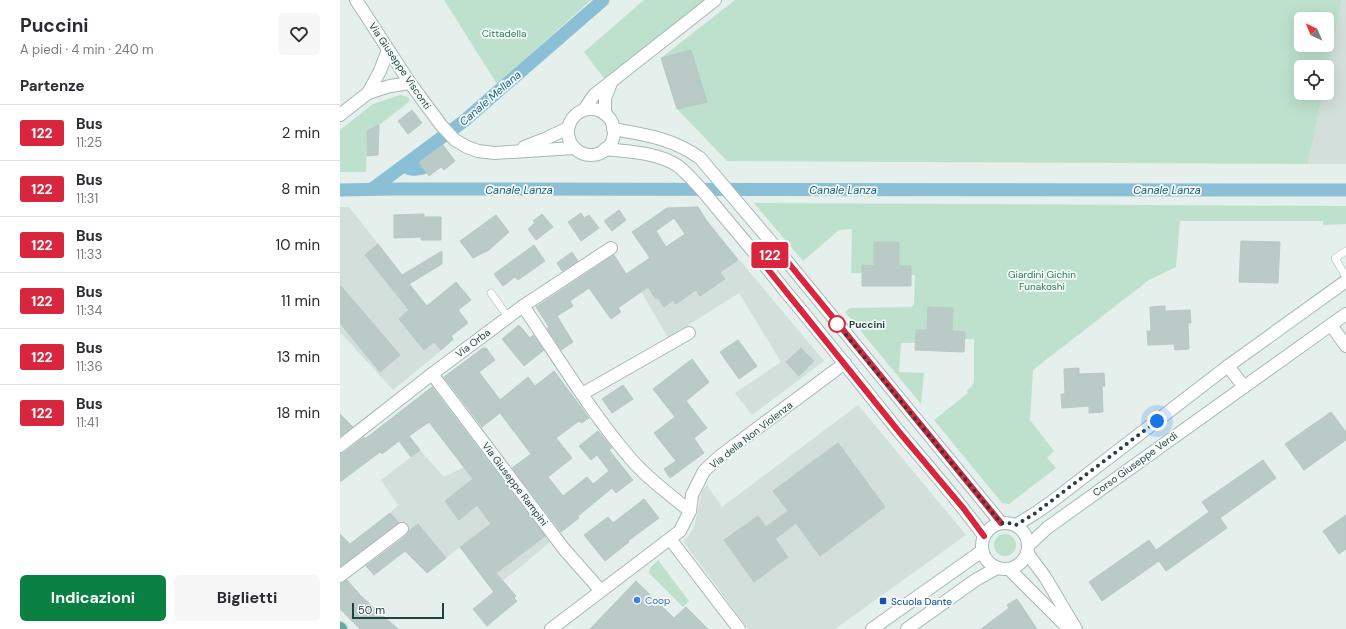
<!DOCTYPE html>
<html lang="it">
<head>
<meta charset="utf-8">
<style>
  :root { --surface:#fff; --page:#f7f7f7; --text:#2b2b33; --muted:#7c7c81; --line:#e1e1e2; --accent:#0b8043 }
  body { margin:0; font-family:"DM Sans",sans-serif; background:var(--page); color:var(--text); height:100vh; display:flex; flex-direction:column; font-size:15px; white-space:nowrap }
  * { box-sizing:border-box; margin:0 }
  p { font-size:13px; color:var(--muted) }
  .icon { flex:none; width:22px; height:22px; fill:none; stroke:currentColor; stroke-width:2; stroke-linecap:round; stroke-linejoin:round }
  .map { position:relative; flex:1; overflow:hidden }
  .panel { display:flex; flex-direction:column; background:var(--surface); width:340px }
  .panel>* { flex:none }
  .badge { padding:0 8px; border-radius:3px; font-size:14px; line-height:26px }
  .needle { width:26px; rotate:316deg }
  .tools { position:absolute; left:954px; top:12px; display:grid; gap:8px }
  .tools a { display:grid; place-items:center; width:40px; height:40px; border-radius:6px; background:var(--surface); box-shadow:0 4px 16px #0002; font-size:20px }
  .scale { position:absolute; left:12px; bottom:10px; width:92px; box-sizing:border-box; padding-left:4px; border:2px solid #23423f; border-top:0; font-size:11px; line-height:14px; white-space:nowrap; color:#23423f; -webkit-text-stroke:3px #f6fbf9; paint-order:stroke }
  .you { position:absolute; width:20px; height:20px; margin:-10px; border:3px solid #fff; border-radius:50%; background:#1a73e8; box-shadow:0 0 0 6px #1a73e833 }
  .map>.badge { position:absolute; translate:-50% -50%; box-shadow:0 0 0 2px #fff }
  h2 { padding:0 20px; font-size:15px; line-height:36px }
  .round { display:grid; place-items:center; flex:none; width:42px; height:42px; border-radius:6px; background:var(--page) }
  .headline { display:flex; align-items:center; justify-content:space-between; height:68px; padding:0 20px }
  h1 { font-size:19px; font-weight:700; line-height:30px }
  .primary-button { display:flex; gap:8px; margin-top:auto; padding:8px 20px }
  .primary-button a { flex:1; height:46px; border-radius:6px; background:var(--accent); color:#fff; font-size:16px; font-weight:700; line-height:46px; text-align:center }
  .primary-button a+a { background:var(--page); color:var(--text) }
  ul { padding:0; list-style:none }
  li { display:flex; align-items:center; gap:12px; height:56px; padding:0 20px; border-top:1px solid var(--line) }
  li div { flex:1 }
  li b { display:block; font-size:15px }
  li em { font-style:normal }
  li .badge { min-width:44px; font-weight:700; text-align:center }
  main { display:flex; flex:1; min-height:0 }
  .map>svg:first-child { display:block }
  .built { fill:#d3dfdb }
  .green { fill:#bde1cc; fill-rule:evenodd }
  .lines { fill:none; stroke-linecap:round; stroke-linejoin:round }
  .canal { stroke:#8bbfd6; stroke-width:13 }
  .building { fill:#bacac6; stroke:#b7c9c4; fill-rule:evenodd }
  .lane-casing { stroke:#a7b8b5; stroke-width:8 }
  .street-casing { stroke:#a7b8b5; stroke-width:14 }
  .secondary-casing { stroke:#a3bbb7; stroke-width:14 }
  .primary-casing { stroke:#c1cac9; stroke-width:14 }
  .lane { stroke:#fff; stroke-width:7 }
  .street { stroke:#fff; stroke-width:12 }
  .secondary { stroke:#fff; stroke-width:12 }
  .primary { stroke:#67a7a0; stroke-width:12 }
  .line-casing { stroke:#fff; stroke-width:9 }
  .line { stroke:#d7263d; stroke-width:6 }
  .walk { stroke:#23423f; stroke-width:4; stroke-dasharray:0 7.2 }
  .stop-dot { fill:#fff; stroke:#d7263d; stroke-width:2 }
  .shop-dot { fill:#3f7fe0; stroke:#f6fbf9; stroke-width:1.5 }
  .transit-dot { fill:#1a4fb4; stroke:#f6fbf9; stroke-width:1.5 }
  .labels { text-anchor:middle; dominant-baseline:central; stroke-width:3.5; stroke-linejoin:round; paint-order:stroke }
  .park-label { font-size:10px; fill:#2a7c57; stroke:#f6fbf9 }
  .street-label { font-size:10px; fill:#23423f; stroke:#f6fbf9 }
  .stop-label { font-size:10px; font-weight:bold; fill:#23423f; stroke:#f6fbf9; text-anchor:start }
  .shop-label { font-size:10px; fill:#366cbe; stroke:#f6fbf9; text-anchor:start }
  .transit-label { font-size:10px; fill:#164399; stroke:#f6fbf9; text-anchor:start }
  .water-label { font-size:11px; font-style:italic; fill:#186083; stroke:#f6fbf9 }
</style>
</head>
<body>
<main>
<section class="panel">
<div class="headline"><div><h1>Puccini</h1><p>A piedi · 4 min · 240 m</p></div><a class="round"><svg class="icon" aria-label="heart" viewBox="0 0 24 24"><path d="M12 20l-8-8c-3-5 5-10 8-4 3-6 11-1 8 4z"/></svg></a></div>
<h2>Partenze</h2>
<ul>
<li><span class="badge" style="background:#d7263d;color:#fff">122</span><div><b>Bus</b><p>11:25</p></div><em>2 min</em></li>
<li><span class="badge" style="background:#d7263d;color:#fff">122</span><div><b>Bus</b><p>11:31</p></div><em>8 min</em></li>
<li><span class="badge" style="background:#d7263d;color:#fff">122</span><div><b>Bus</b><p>11:33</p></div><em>10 min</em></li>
<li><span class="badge" style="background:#d7263d;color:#fff">122</span><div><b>Bus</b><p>11:34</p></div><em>11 min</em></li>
<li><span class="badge" style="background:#d7263d;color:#fff">122</span><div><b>Bus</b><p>11:36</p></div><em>13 min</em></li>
<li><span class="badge" style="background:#d7263d;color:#fff">122</span><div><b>Bus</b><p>11:41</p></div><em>18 min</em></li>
</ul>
<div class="primary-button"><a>Indicazioni</a><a>Biglietti</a></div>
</section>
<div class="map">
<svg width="1006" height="629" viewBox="0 0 1006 629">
  <rect width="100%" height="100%" fill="#e5efec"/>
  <!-- built -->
  <g class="built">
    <polygon points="1002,0 1006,0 1006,164 968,164 983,93 987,93 987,72"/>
    <polygon points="0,207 9,207 114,340 53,390 0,332"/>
    <polygon points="366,220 484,361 412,415 395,393 441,362 399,293 328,338 290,272"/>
    <polygon points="518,405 626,535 495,629 408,629 343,541 351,533 355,523 362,491 367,485 382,507"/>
    <polygon points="80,450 104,477 124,467 142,454 210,542 182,566 151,589 120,547 87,573 85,553 50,513 58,505 41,480"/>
  </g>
  <!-- green -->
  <g class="green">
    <polygon points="104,0 251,0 157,84"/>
    <polygon points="304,0 365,0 266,81 244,52"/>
    <path d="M395,0H1002L987,72V67H961V93H983L968,164L387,161L337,109L321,58ZM961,19H987V45H961Z"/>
    <polygon points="60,95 68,97 70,101 39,125 27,131 26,172 0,172 0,130 33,104"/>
    <polygon points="414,203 1006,206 1006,224 983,225 983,221 840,221 836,267 809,280 693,370 690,420 714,451 707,458 716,468 669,504 662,503 594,420 628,393 627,391 632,386 634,382 634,339 625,339 625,332 612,331 613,308 589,307 587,330 576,330 575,343 561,343 559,372 584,373 581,404 505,312 510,308 571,307 574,304 575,275 571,275 571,266 559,266 534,242 534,266 522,266 522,273 511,273 512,229 499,230 463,261"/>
    <circle cx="665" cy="545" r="11"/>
    <polygon points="318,560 349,601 343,607 309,573 310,568"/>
  </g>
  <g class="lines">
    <!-- canal -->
    <g class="canal">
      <path d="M64,166C71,170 75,170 83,168"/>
      <polyline points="32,189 124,121 263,0"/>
      <polyline points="0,190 54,189 1006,190"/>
    </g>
  </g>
  <!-- building -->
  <g class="building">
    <polygon points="351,50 367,102 337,109 321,58"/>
    <polygon points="72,110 82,123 68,134 58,121"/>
    <polygon points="39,125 38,155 27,156 27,131"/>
    <polygon points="103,145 115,161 104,170 101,167 89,176 79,163"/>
    <path d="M358,207L366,220L398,260L380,272L385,279L360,296L356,290L336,304L333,300L324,307L317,297L316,299L308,287L278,308L281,312L271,319L249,288L230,301L233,306L217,316L233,342L221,350L207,328L209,327L196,307L274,255L286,274L310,258L292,232L327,208ZM334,218L345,234L326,247L316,231Z"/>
    <polygon points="279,210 286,220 272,231 264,221"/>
    <polygon points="241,213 244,218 249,215 259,228 241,241 228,222"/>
    <polygon points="84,214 84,217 101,217 101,240 81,240 81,237 54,238 54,215"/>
    <polygon points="202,214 213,227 196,240 188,229 195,223 193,221"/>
    <polygon points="156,215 169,232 149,250 133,258 120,241"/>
    <polygon points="901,241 940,242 938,283 899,282"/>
    <polygon points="534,242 559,242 559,266 571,266 571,286 522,286 522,265 534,266"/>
    <polygon points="38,244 62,275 102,251 102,264 69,284 87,306 116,282 131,300 118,310 128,323 111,336 113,339 101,350 94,342 84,350 59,319 69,310 25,255"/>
    <polygon points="194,245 205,261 178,280 175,277 163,286 154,274"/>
    <polygon points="232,252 238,261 222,271 217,263"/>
    <polygon points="0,285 60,355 40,372 0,323"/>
    <polygon points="825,306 825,311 850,310 851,323 848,323 849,349 835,350 834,344 808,345 807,331 811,331 810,307"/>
    <polygon points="588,307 613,308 612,331 625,332 624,352 575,350 576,330 587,330"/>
    <polygon points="179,325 190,338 193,335 194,336 204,350 184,366 162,339"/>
    <polygon points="398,340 417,366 399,379 380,352"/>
    <polygon points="143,348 146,348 155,360 139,372 160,400 188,377 195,386 214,371 249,418 242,423 239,421 216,438 232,458 208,477 223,496 247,477 253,484 269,471 257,455 251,460 239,446 258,431 272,448 269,450 293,480 276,493 272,488 238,516 239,518 221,532 172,468 191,454 160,413 142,427 104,377"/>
    <polygon points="461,348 474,361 459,376 446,362"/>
    <polygon points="352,359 369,382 346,401 367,428 354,438 364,453 330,478 324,469 336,461 314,433 335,417 313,389"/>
    <polygon points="739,368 739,374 764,373 765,386 762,386 763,412 749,413 749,406 722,408 721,394 725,394 724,369"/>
    <polygon points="283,385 293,399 272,413 262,399"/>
    <polygon points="92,387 205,536 156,573 176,596 174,598 177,601 147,626 133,609 154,592 120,547 151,524 137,505 119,520 105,501 133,479 89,422 69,436 80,450 71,457 59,441 42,454 40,452 0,482 0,453 5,452 24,437 25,439"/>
    <polygon points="991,412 1006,432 1006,440 964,470 945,444"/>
    <polygon points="0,414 13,427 0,436"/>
    <polygon points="498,443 545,507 480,556 456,523 435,539 448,557 414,582 384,540 418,516 426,527 448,511 433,491"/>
    <polygon points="923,460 936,478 880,518 887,528 826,571 819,561 762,601 749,582 809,540 816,550 869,512 862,502"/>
    <polygon points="304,499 319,518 288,541 289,542 265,561 244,535 268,517 273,523"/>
    <polygon points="50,513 59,523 0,567 0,534 10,544"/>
    <polygon points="1006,515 1006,549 999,554 983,531"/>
    <polygon points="78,524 106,558 87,573 65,551 34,575 26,566 67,535 69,531"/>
    <polygon points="7,580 21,596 58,629 20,629 0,609 0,583"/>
    <polygon points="296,581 334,618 346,607 368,629 250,629"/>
    <polygon points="677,599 697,629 641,629 669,608 667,605"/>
  </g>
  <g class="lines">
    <!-- lane casing -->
    <g class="lane-casing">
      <g id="lane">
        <polyline points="1006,251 995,258 1006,277"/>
        <polyline points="151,293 168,317"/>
      </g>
    </g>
    <!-- street casing -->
    <g class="street-casing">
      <g id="street">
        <polyline points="16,0 70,83 101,125 115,140 127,147 138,151 154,153 234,148"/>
        <polyline points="28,93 40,71 48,50"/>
        <circle cx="251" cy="132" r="23"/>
        <polyline points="244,110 254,95 375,0"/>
        <polyline points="265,114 265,98 271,83"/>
        <polyline points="0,115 28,93 50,86 70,83"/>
        <path d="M273,129C306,135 332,138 360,158L437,249L661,523"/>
        <polyline points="184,147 207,138 228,128"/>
        <path d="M265,149C288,152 318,152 338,166C354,179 368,197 381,213C403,239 425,265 446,292C485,338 522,386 560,433C589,467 618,500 644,536"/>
        <path d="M183,306C218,357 250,411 290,458C307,478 330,495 350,511"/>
        <polyline points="991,325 1006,346"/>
        <polyline points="888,366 904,387"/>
        <polyline points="92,374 224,549 261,591"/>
        <polyline points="242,394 349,333"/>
        <polyline points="0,446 92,374 183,306 271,248"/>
        <polyline points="330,539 399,629"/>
        <polyline points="688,554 705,577 736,629"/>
        <polyline points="669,569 729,629"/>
        <polyline points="0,576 62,529"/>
        <polyline points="211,629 340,531 350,511 352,495 364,471 380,456 505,363"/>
      </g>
    </g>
    <!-- secondary casing -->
    <g class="secondary-casing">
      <g id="secondary">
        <circle cx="665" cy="546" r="23"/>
        <polyline points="676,525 694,514 710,503 888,366 1006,281"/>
        <polyline points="689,545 707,528 1006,314"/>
        <polyline points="532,629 642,551"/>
        <polyline points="567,629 637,579 657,568"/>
      </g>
    </g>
    <!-- primary casing -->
    <g class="primary-casing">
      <polyline id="primary" points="0,628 1,629"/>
    </g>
    <!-- lane -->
    <use href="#lane" class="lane"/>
    <!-- street -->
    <use href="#street" class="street"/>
    <!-- secondary -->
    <use href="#secondary" class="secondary"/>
    <!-- primary -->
    <use href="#primary" class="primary"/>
  </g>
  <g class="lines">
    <!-- line casing -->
    <g class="line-casing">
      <polyline id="line" points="644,536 624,509 560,433 422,262 437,249 661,523"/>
    </g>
    <!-- line -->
    <use href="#line" class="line"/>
    <!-- walk -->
    <polyline class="walk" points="497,324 661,523 669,523 676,525 694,514 817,421"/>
  </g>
  <!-- markers -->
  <circle class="stop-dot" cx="497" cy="324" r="8"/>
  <circle class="shop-dot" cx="297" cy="600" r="4"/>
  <rect class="transit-dot" x="539" y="597" width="8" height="8" rx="2"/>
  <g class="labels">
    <!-- park labels -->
    <g class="park-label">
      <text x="164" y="33">Cittadella</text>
      <text x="702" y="274">Giardini Gichin<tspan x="702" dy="12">Funakoshi</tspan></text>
    </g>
    <!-- street labels -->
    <g class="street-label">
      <text transform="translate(60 66) rotate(56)">Via Giuseppe Visconti</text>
      <text transform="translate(133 343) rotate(-37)">Via Orba</text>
      <text transform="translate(411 435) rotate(-38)">Via della Non Violenza</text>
      <text transform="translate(795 464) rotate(-36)">Corso Giuseppe Verdi</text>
      <text transform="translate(175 484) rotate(53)">Via Giuseppe Rampini</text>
    </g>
    <!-- stop labels -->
    <g class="stop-label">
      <text x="509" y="324">Puccini</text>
    </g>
    <!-- shop labels -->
    <g class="shop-label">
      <text x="305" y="600">Coop</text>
    </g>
    <!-- transit labels -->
    <g class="transit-label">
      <text x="551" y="601">Scuola Dante</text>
    </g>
    <!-- water labels -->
    <g class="water-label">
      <text transform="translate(150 98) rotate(-41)">Canale Mellana</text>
      <text x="179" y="190">Canale Lanza</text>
      <text x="503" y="190">Canale Lanza</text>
      <text x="827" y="190">Canale Lanza</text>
    </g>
  </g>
</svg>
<div class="tools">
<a><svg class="needle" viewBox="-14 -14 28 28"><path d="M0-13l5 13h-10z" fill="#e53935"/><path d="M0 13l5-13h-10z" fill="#7c7c81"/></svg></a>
<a><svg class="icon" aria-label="locate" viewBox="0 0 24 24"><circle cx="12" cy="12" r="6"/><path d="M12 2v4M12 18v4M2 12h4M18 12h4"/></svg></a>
</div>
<div class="scale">50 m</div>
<div class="you" style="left:817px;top:421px"></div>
<b class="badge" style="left:430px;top:255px;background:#d7263d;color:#fff">122</b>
</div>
</main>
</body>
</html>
